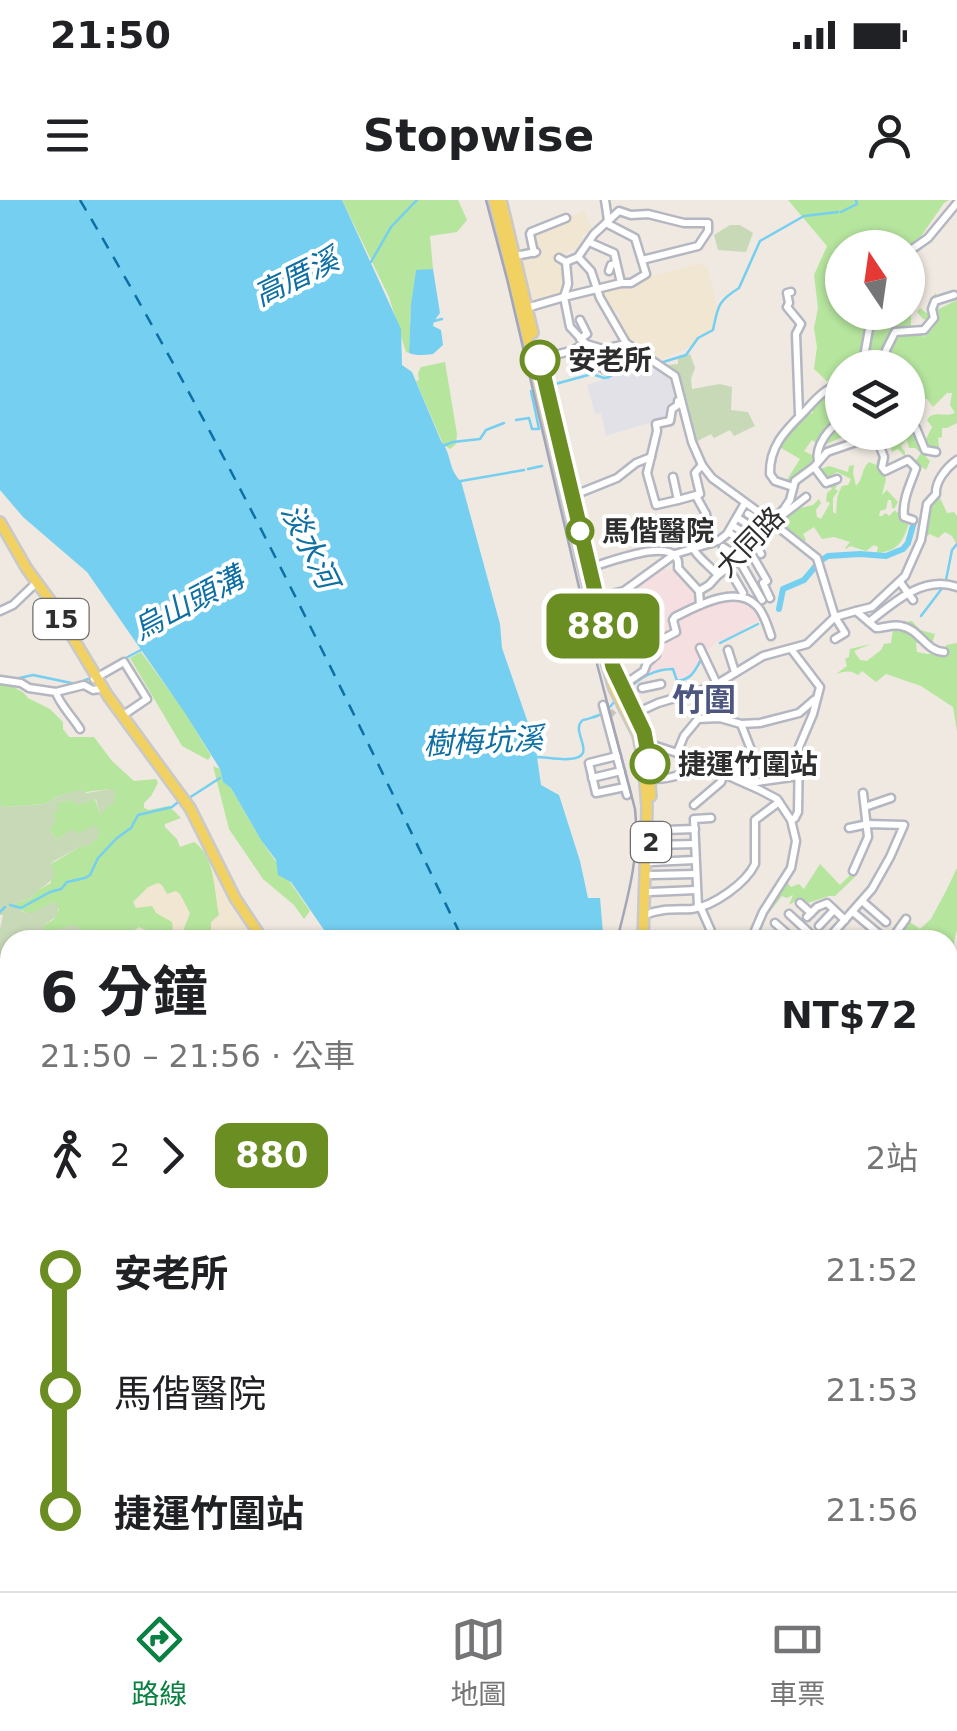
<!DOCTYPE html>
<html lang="zh-TW">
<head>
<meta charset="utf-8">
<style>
  :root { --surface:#fff; --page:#f6f6f6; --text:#202124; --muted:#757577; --line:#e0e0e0; --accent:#0b8043 }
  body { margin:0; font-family:"DejaVu Sans","Noto Sans TC",sans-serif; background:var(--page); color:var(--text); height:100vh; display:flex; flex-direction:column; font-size:38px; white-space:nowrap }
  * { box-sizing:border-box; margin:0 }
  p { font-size:32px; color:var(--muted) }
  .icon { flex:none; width:55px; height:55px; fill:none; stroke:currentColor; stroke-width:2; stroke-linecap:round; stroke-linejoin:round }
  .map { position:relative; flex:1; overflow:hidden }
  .details { position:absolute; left:0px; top:730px; width:958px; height:662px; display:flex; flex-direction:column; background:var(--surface); border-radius:30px 30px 0 0; box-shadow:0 2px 8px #0004 }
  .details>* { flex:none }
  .badge { padding:0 20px; border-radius:15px; font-size:35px; line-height:65px }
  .needle { width:65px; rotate:347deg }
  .buttons { position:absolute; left:825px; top:30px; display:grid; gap:20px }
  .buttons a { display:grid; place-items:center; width:100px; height:100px; border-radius:50%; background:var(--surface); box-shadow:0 2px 8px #0004; font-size:50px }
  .map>.badge { position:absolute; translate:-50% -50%; box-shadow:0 0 0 5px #fff }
  .legs { display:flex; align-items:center; gap:15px; height:110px; padding:0 40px; font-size:32px }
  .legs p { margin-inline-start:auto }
  .overview { display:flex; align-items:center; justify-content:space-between; height:170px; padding:0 40px }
  h1 { font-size:55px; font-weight:700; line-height:75px }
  ul { padding:0 40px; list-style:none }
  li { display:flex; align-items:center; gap:35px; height:120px; font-size:38px }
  li i { display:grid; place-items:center; width:15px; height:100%; margin:0 12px; background:currentColor }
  li i::after { content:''; width:25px; height:25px; margin:-12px; border:8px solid; border-radius:50%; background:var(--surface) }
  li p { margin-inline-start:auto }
  li:first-child i { background:linear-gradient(#0000 50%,currentColor 0) }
  li:last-child i { background:linear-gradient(currentColor 50%,#0000 0) }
  .status { display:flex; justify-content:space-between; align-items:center; height:70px; padding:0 50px; background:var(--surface); direction:ltr }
  .status svg { height:28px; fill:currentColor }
  header { display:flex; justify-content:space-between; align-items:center; height:130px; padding:0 40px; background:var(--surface); font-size:45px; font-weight:700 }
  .tabs { display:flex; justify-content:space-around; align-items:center; height:140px; border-top:2px solid var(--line); background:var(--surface); font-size:28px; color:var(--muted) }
  .tabs a { display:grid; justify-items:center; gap:5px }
  .tabs .selected { color:var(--accent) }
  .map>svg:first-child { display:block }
  .industrial { fill:#e3e1e8 }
  .education { fill:#f0e6d1 }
  .medical { fill:#f5dfe0 }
  .green { fill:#b6e59e }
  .cemetery { fill:#c8d9b8 }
  .water { fill:#75cff0 }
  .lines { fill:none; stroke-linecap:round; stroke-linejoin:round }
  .stream { stroke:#75cff0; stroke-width:2.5 }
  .river { stroke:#75cff0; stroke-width:6 }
  .ferry { stroke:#0d6fa3; stroke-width:2.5; stroke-dasharray:12 10; stroke-linecap:butt }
  .minor-tunnel { stroke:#c8c4bd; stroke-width:6; stroke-dasharray:6 3; stroke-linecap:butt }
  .minor-casing { stroke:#b4b7c1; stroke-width:11 }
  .major-casing { stroke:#c9c9c9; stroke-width:14 }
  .minor { stroke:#fff; stroke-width:6 }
  .major { stroke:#f2d163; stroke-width:9 }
  .rail { stroke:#a3a6b8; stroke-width:2.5 }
  .line-1-casing { stroke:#fff; stroke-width:22 }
  .line-1 { stroke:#6b8e23; stroke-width:15 }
  .stop-1-dot { fill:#fff; stroke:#6b8e23; stroke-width:5 }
  .labels { text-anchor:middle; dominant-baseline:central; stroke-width:8; stroke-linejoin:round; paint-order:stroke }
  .shield { fill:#fff; stroke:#6d6d6d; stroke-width:2.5 }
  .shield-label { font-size:25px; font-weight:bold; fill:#2e2e2e }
  .stop-label { font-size:28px; font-weight:bold; fill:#2e2e2e; stroke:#fff; text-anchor:start }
  .street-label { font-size:28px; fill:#2e2e2e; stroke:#fff }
  .water-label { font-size:30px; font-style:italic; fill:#0d6fa3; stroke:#fff }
  .quarter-label { font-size:32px; font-weight:bold; fill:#4d5680; stroke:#fff }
</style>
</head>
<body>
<div class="status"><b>21:50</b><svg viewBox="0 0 49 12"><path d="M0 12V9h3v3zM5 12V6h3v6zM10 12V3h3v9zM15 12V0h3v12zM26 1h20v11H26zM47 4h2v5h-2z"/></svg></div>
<header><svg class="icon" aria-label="menu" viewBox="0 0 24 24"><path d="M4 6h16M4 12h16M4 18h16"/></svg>Stopwise<svg class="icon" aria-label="person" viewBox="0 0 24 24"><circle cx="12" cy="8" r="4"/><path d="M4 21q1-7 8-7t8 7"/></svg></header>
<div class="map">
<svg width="957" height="1391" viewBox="0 0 957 1391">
  <rect width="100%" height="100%" fill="#efe9e1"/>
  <!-- industrial -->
  <polygon class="industrial" points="635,161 643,165 651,165 673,176 677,203 668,221 652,222 606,236 601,213 595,214 587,185 626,172 624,164"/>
  <!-- education -->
  <g class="education">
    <polygon points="584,11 593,31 582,34 584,44 563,54 555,62 558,66 563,66 565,84 562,96 531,102 520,57 536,54 531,34"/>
    <polygon points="700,63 707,67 717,106 713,129 697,137 692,146 657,161 632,145 623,135 616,123 620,115 617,111 612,112 602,90"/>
    <polygon points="210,665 229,704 254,740 123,740 124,690"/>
    <polygon points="957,1176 957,1264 948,1252 948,1179 950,1181"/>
  </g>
  <!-- medical -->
  <polygon class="medical" points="660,367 668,371 676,369 698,392 701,407 728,397 739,397 756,406 763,419 745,426 746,430 715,443 701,457 691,475 687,478 677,479 670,467 644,474 650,463 657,457 655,445 642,438 619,448 617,446 612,448 600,402 603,399 636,386"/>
  <!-- green -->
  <g class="green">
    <polygon points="342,0 458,0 467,20 457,32 430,36 433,69 416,71 411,104 409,153 406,152 389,97"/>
    <polygon points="788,0 949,0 944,3 915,45 908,50 908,48 842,48 842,112 871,113 859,167 842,168 842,181 831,185 814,169 817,147 814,128 818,108 814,75 827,46"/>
    <path d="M936,92L935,98L938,102L936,106L939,109L957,100V223L947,228H942V237L938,238L939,248L927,251L926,257L930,261L926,270L915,262L921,253L915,248H909L907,240L901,246L905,252V257L898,249L892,252L891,248L900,238L914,230L925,241L932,227L927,220C934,209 945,218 955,213L950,205L952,193H947L933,207L927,199H919L916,204L918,213L908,228V168H864L869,155L873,125L883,120L891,123L901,113L908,112L911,115V126L921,131L924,137L934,127L931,121L923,119L917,112L920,108L931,116L930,101Z"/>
    <polygon points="445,162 457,234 456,244 450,249 443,244 416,181 419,180 418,173 421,167"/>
    <path d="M842,186V232L851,233L822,246L812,240L804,251L814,256V263L791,284L785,283L800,259L778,246C787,232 797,215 813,213L811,208L822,196Z"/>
    <path d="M880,251L881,270L886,279L882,295L887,290L898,302L894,309L892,308L891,300H888L886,309L880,311L879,316H882L886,313L889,316L895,310L897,313L902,304L901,313L905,321L909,323C903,340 900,350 879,353L877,352L878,347L874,345L866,351L850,346L846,349L845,348L850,342L834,337L822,339L814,327L803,334L806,340L803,343L775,321L796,309L813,305L819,299L821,303L816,310L817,317L821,319L830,303L826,301L827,293L832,289L829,285L834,282L837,285L835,289L838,291L833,298V312L836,314C837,303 836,296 842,286L848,285L851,279L837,272L826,279L818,270L829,266L848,272L849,266L854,265L853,273L856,286C864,278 861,269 869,262L876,265Z"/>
    <path d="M935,297L940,298L947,313L954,312L957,316V345L952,336L945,332L938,338L930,334L925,338C926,324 927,309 935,297Z"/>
    <path d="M908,421H912L920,430L935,434L932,444L916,443L917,452L927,454L945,452L946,445L957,443V532L953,507L921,486L886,474L876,482L862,471L858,475C851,470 844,471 836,474L847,466L845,459L849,457L850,449L871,444L854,451L860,460L867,461L881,450L884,444L891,443L893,430L897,428L916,430Z"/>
    <polygon points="141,452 185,512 211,556 208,560 182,546 130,458"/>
    <path d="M0,479L24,493L28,498L50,509L63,522V529L69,537H94L112,561L134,581L156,579L158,583L151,596L144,603V608L149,610L169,606L181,618L165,624V627L177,639L180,647L194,642C215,655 214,691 219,715L211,722V730L199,735L195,740H185L182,734L190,713L180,694L176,691L167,694L162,685L158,683L148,687L133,702L136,708L152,706L156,713L172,722L173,731L167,740H156L148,731L139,727C115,743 114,742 86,735C73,732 58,735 44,732L43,725L53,720L59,709L53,702L31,714L24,712L13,704L31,698L35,692L51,683V664L81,646L78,634L72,630L57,640L49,629L56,602L95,599L99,612L110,589L61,595L44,604L4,607L0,604Z"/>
    <polygon points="213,566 220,569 223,582 231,588 261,640 310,711 304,719 294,705 263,679 229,629"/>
    <path d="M957,651V731C950,749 957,769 948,782V740H893L907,720L920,729L931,719L946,691L957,668Z"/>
    <polygon points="820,664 840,685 851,674 857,675 835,696 829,696 808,703 799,699 789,705 793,695 787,698 782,696 764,719 787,682 791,687 799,684 804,689"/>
    <polygon points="0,1323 10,1331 10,1382 39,1383 31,1391 0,1391 0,1336 4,1333 0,1330"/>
    <polygon points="267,1383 277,1383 288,1388 292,1383 361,1383 369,1391 272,1391 272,1386"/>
  </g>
  <!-- cemetery -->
  <g class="cemetery">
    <polygon points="730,25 740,25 753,33 746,52 718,50 714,35"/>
    <polygon points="690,154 695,168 691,179 692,189 720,184 732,187 731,210 748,212 755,226 734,236 730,230 714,238 711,234 696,242 679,174 666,165 678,164 678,157"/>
    <path d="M110,589L115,591V601L101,613L99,612L96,599L79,605L72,601L57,602L59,611L53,614L56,622L49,629L57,640L72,629L78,634L94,625L99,630L98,638L88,646H81L54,661L51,664L55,675C49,686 37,688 31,698L13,704L23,712L31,713L53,702L57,703C61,715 53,720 43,725L44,732L52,734L56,730L72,725L86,731L96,740H10V824H7V819L0,817V729L3,715H0V604L4,607L44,604L61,595L80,590L87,593Z"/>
    <polygon points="39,1382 130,1383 134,1388 134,1391 31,1391"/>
    <polygon points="628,1382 634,1389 642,1387 645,1391 369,1391 361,1383"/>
    <polygon points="156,1383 267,1383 273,1386 272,1391 211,1391 205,1387 200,1391 154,1391"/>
  </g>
  <!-- water -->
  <g class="water">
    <path d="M0,0H342L401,129L402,165L412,172L441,241C452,254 448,270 461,281L500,424L502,448L535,543L541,585L559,595L580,661L588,698H600L603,733L608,740H331L291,682L278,675L276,660L261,640L231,588L223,582L220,569L185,513L87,372L23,317L0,290Z"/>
    <path d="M433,69L440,113L434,121L433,126L441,130L443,145L433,154C425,155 416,156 409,153L411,104L416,70Z"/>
    <polygon points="927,1383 932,1391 730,1391 720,1383"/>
  </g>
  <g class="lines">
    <!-- stream -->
    <g class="stream">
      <polyline points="841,12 857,4 856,0"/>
      <polyline points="371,62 391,27 417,0"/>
      <polyline points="434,121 442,119"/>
      <path d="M660,163L686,155L698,138L713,130C718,106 718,101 739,88L760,41L804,16L838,12"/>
      <polyline points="548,186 592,174 604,178 609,177 620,170 631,157 643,165 655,166"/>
      <polyline points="531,191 539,229"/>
      <polyline points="516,220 529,218 532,229 537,229"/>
      <polyline points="443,246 453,242 480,239 486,230 504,223"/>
      <polyline points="528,269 542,266"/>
      <polyline points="461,281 524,270"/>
      <polyline points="946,380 952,350 957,344"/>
      <polyline points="921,416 943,387"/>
      <polyline points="720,443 758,424"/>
      <polyline points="99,472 141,450"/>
      <polyline points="15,479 33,475 76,484 88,479"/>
      <path d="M627,490C640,478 654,469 673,469L677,481C692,479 694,472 701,460"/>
      <polyline points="608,509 616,500"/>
      <path d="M535,557C546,557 558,560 569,559C601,557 568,531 583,520C584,520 598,516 599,515"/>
      <polyline points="189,598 220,578"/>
      <polyline points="10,705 21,708 50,692 61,689 67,682 85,678 90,675 98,658 117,638 131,628 138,615 172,607 177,603"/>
      <polyline points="0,712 5,707"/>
      <polyline points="0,945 5,947 10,954"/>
      <polyline points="0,1178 10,1175"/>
    </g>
    <!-- river -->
    <polyline class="river" points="779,409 783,389 804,380 820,361 828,356 860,354 886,356 903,349 908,343 914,322"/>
    <!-- ferry -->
    <g class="ferry">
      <path d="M80,0C222,239 343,490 463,740"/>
      <polyline points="830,1382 836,1391"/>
    </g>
    <!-- minor-tunnel -->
    <polyline class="minor-tunnel" points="610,515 615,510"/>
    <!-- minor casing -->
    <g class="minor-casing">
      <g id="minor">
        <polyline points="605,0 608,20"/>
        <polyline points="589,42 614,53 621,83 631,83 646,74 635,38 606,23"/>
        <polyline points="908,52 928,38 957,3"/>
        <polyline points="534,53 530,34 531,32 566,18"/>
        <polyline points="510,57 536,52"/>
        <polyline points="578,57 591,71 600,98 626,143 675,176 692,242 702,265 712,278 768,319"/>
        <polyline points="559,58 566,62 578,57 594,34 619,11 631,15 648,14 684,23 708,23 708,31 698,46 642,60"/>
        <polyline points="609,71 611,65 615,64"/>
        <polyline points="791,92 787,93 789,103 787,107 801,124 796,134 799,214"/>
        <polyline points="523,109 564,97 568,84 566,62"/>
        <polyline points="580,139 587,134 580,120"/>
        <polyline points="586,144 603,149 626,144"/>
        <polyline points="540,159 574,150 585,143"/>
        <polyline points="862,168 872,112"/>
        <polyline points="886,168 886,150 895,132 924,130 934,118 932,109 935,101 954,95"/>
        <polyline points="606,170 598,165 585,143 570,127 564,97 621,83"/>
        <polyline points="908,228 916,228 925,250 936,252"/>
        <polyline points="879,244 886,234 897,232"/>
        <path d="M818,261C815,246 829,227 842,221"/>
        <polyline points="814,267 826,283 837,279"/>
        <polyline points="673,277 678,300 656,305 647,273 657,231 656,224 670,221 672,209 678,205 678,201"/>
        <path d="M793,287L775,281L770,274C769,246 786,230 804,212C817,198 824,189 842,183"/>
        <polyline points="696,296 706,314 712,343"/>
        <polyline points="567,298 617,278 636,263 651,257"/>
        <polyline points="678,300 700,294 695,273 702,265"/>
        <polyline points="748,314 766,326"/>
        <polyline points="784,314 806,297"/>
        <polyline points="738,318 760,333"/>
        <polyline points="773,323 817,358 835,417 845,433 835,439"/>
        <polyline points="735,327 754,339"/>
        <polyline points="731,334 749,346"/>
        <polyline points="753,340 761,354"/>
        <polyline points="723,347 741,358"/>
        <path d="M693,348C696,356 711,367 718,375"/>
        <polyline points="748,348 767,381 763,383 770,398"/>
        <polyline points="739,360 762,400"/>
        <path d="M589,368C607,363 683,332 678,368L699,391L700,405"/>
        <polyline points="729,369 743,393"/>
        <polyline points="900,382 913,400"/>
        <path d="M699,391L709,385L718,375L739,360L754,339L784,309L790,300L795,281L814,267L827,252L862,240L879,244L884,257L882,267L885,271L908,260L916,268C911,283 902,299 904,317L913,320"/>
        <polyline points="591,399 624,391 675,354 718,341 727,334 745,303"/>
        <polyline points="0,411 13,405 36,383"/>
        <path d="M856,411L872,407L905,376L921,340L927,304L936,294C935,281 947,267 957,260"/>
        <path d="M869,422C894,402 924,375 957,387"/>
        <polyline points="606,441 630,436 654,445"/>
        <polyline points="700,448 717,484"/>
        <polyline points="791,449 820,487 813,514 799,547 798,612 795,618 791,620"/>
        <polyline points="728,450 735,472"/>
        <polyline points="94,479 124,462 147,499 122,516"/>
        <polyline points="0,480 21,483 29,488 56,492 84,485 93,490 99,489"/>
        <path d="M622,486L644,471L647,463L656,455L655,443L676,432L673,420L675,417C697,406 736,384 757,406C764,413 768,427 771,436"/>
        <polyline points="642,488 661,484"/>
        <path d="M56,492C58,502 74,519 80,529"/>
        <polyline points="603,505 627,595"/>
        <path d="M634,514L658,503L712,487L763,456L807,444L835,417L856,411L876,428C884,428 893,424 901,426C920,429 925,451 944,452"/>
        <polyline points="741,524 755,560 747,584"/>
        <polyline points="647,543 677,553 760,590 777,599 791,620 796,641 791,668 763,712 751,740"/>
        <polyline points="677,553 684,536 698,519 720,518 741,524 760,523 799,513 814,500"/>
        <polyline points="617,556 589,563 596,593 625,587"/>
        <polyline points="592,578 621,571"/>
        <path d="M651,579C669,579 686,576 697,561"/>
        <polyline points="750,583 799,576"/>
        <polyline points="694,605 721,582 724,574"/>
        <polyline points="865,607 891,598"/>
        <polyline points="651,633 665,630 695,629"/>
        <polyline points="651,645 695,644"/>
        <polyline points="651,662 695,660"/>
        <polyline points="853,671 868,637 863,593"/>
        <polyline points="651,675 696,674"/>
        <polyline points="650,692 696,690"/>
        <polyline points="862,701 886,722"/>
        <polyline points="800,703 811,713"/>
        <polyline points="700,706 711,731"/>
        <polyline points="698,707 694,619 711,618"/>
        <polyline points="853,712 886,740"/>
        <polyline points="789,714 817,740"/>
        <path d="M645,715C661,708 675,710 692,709C714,706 746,683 755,664V620L779,602"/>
        <polyline points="807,717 817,707 827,703 845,720"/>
        <polyline points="775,723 794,740"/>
        <polyline points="819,726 834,710"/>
        <polyline points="827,740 872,689 890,657 904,625 868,624 849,628"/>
        <polyline points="891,740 906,719"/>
        <polyline points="0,862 10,863"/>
        <polyline points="0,931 10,932"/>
        <polyline points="0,960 10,963"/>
        <polyline points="948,962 957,970"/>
        <polyline points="948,1042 957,1056"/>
        <polyline points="948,1095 957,1088"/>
        <polyline points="948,1146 957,1139"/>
        <polyline points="0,1185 10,1181"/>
        <polyline points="0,1234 10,1238"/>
        <polyline points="0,1253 10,1254"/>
        <polyline points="948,1334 957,1356"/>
      </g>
    </g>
    <!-- major casing -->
    <g class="major-casing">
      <g id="major">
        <polyline points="494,0 607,465 614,488 638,535 643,560 647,607 643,740"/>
        <polyline points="501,0 533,133"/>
        <polyline points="0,322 27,369 52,403 108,496 190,608 235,698 263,740"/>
        <polyline points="612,464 646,538 651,596"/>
        <polyline points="948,1108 957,1111"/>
        <polyline points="948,1114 957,1117"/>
        <polyline points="663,1382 669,1391"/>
      </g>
    </g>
    <!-- minor -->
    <use href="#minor" class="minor"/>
    <!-- major -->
    <use href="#major" class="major"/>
    <!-- rail -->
    <g class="rail">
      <path d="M486,0L507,79L596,460L635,609C640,655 628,696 617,740"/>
      <polyline points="948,1128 956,1126"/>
    </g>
  </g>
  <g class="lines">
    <!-- line-1 casing -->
    <g class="line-1-casing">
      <polyline id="line-1" points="540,160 613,467 644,532 650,564"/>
    </g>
    <!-- line-1 -->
    <use href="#line-1" class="line-1"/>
  </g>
  <!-- markers -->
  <g class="stop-1-dot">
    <circle cx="540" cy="160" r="18"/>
    <circle cx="580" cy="331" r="12"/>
    <circle cx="650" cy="564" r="18"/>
  </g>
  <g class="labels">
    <!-- shield labels -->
    <g class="shield">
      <rect x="33.5" y="399" width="55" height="40" rx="8"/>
      <rect x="631" y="622" width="40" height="40" rx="8"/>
    </g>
    <g class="shield-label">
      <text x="61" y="419">15</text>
      <text x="651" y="642">2</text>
    </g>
    <!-- stop labels -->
    <g class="stop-label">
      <text x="568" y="160">安老所</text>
      <text x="602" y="331">馬偕醫院</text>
      <text x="678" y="564">捷運竹圍站</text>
    </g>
    <!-- street labels -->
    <g class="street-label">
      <text transform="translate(750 342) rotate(-46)">大同路</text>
    </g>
    <!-- water labels -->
    <g class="water-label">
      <text transform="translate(296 77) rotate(-26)">高厝溪</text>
      <text transform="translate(310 346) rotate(64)">淡水河</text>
      <text transform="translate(188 403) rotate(-28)">烏山頭溝</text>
      <text transform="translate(483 541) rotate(-3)">樹梅坑溪</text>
    </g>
    <!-- quarter labels -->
    <g class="quarter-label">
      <text x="704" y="500">竹圍</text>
    </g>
  </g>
</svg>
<div class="buttons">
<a><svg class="needle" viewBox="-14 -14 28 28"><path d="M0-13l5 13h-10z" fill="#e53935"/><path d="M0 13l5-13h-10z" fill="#757577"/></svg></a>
<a><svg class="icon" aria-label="layers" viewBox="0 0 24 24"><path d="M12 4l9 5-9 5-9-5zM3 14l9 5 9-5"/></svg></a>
</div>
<b class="badge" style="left:603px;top:426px;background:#6b8e23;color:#fff">880</b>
<section class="details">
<div class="overview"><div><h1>6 分鐘</h1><p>21:50 – 21:56 · 公車</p></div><b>NT$72</b></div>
<div class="legs"><svg class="icon" aria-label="walk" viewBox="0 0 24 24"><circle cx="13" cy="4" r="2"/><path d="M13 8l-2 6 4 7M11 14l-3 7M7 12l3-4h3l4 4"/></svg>2<svg class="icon" aria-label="forward" viewBox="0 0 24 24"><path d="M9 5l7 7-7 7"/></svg><b class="badge" style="background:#6b8e23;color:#fff">880</b><p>2站</p></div>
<ul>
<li><i style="color:#6b8e23"></i><b>安老所</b><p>21:52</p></li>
<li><i style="color:#6b8e23"></i><span>馬偕醫院</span><p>21:53</p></li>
<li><i style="color:#6b8e23"></i><b>捷運竹圍站</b><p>21:56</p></li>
</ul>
</section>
</div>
<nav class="tabs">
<a class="selected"><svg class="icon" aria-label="directions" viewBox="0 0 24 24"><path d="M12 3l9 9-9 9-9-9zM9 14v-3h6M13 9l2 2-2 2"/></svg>路線</a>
<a><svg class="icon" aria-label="map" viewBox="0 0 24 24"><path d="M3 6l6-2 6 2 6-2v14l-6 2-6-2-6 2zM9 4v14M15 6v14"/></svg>地圖</a>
<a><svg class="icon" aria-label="tickets" viewBox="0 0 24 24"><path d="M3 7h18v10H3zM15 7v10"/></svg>車票</a>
</nav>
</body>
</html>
